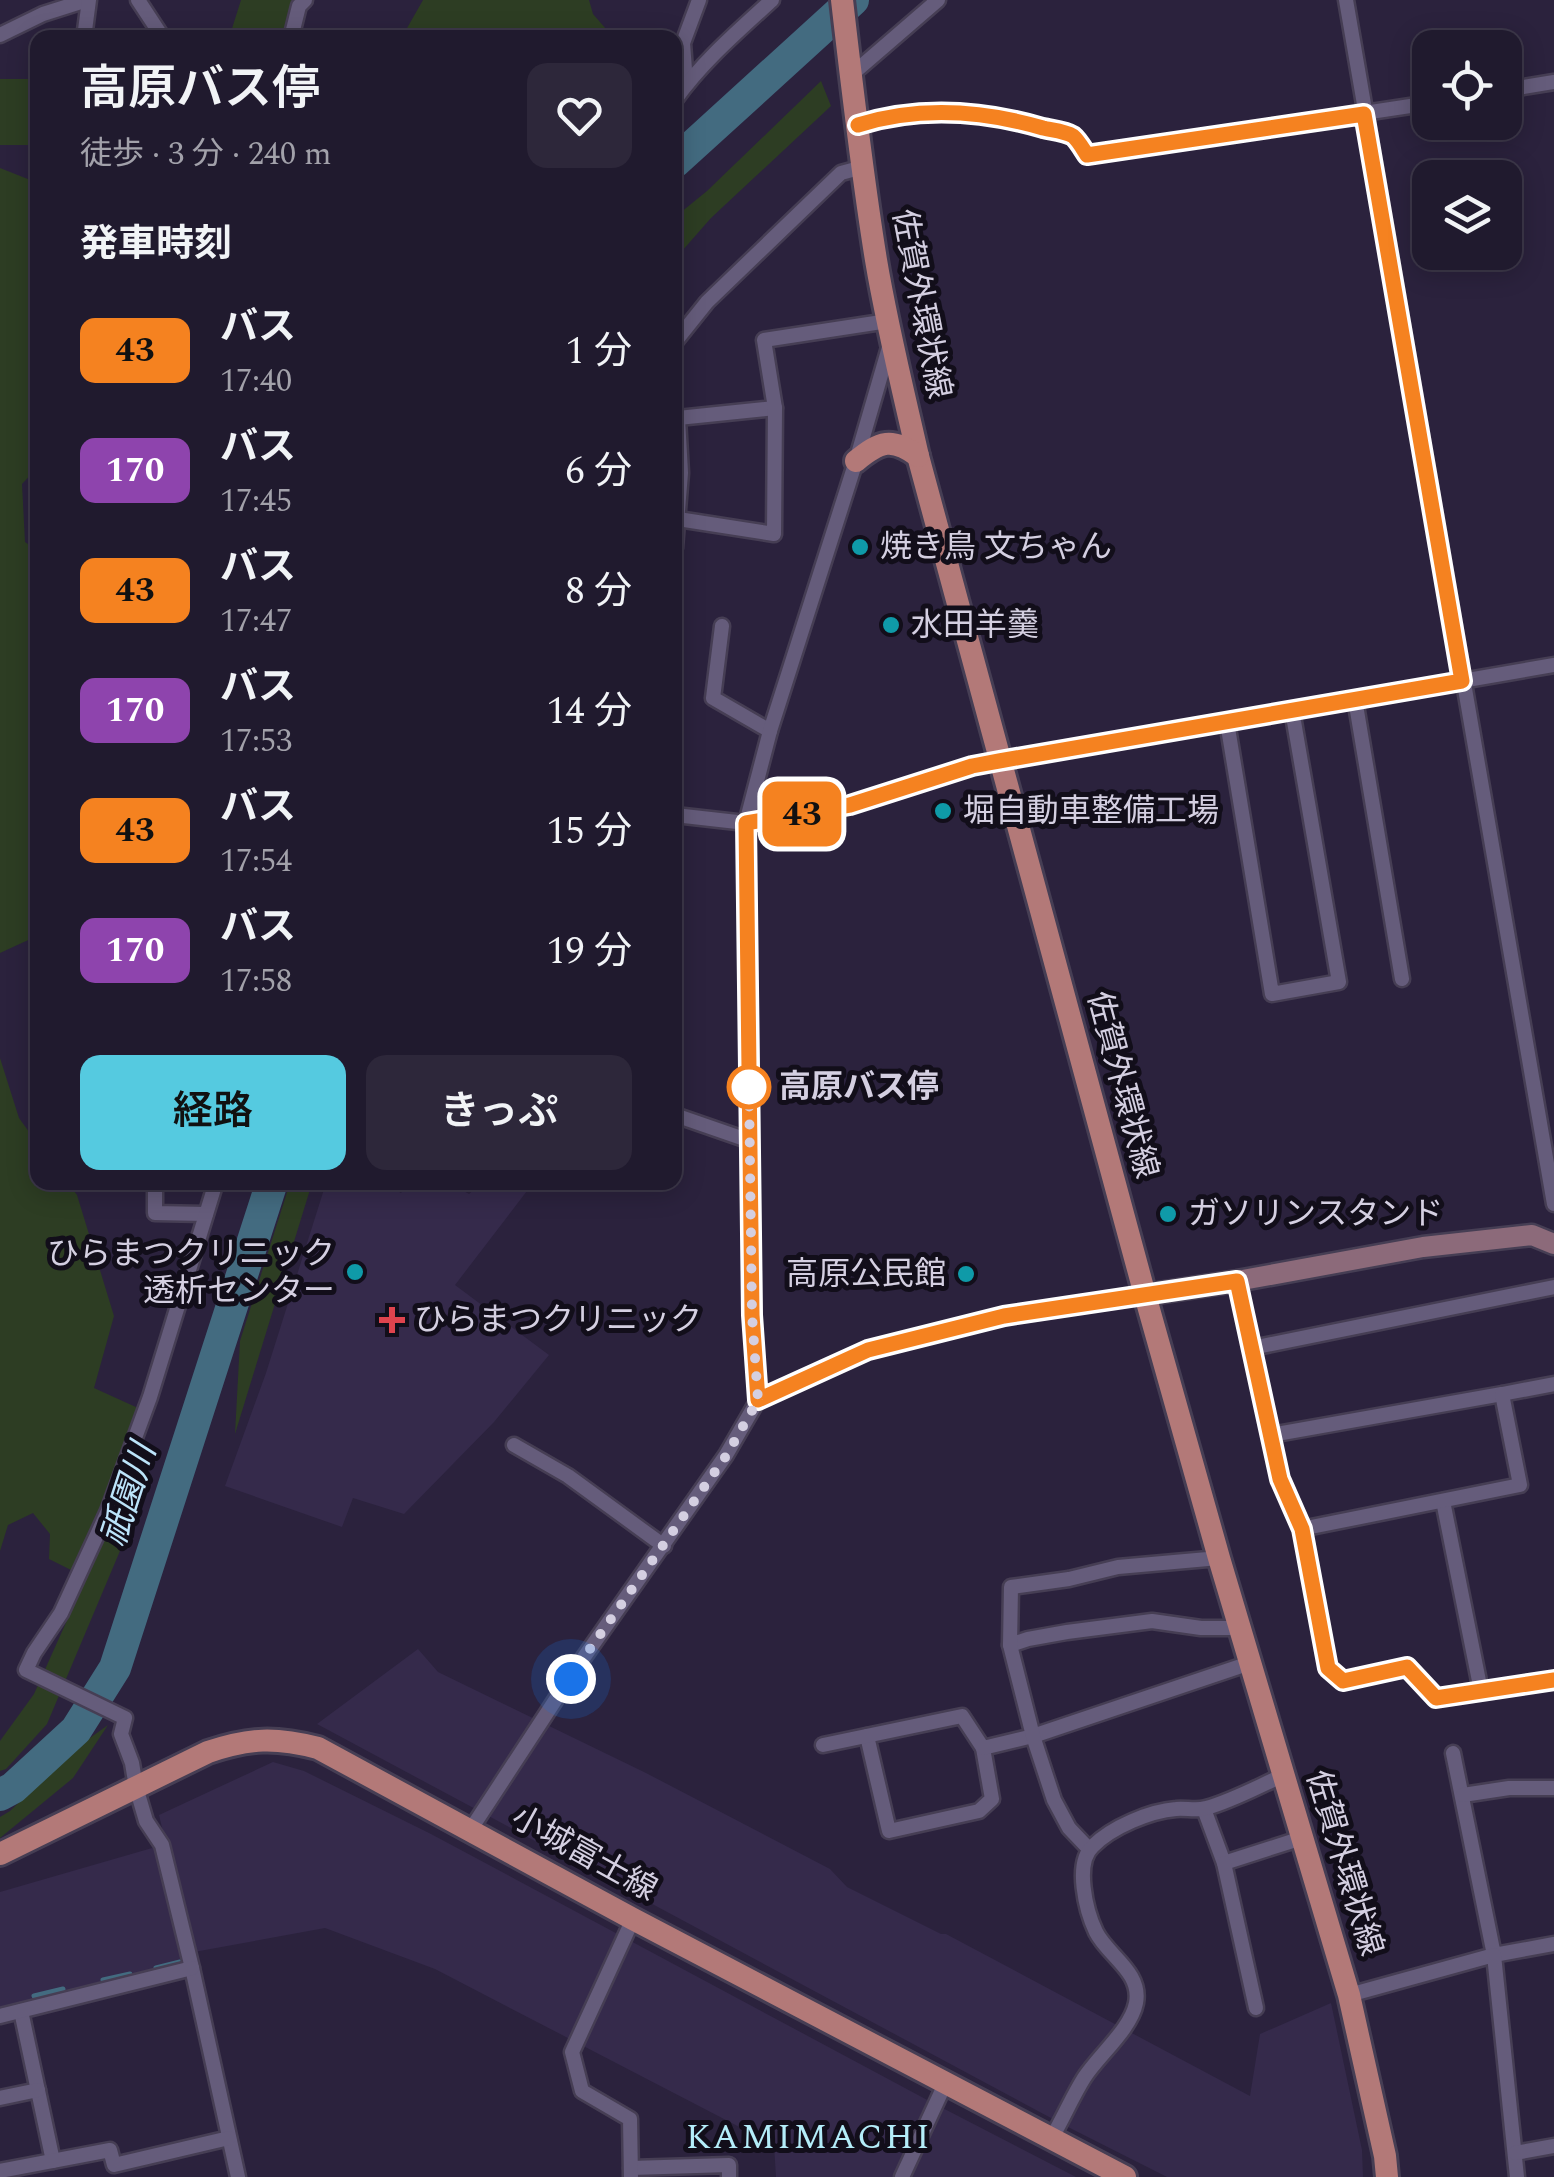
<!DOCTYPE html>
<html lang="ja">
<head>
<meta charset="utf-8">
<style>
  :root { --surface:#201a2e; --page:#2d273a; --text:#f1f3f6; --muted:#a2a1aa; --line:#3d384a; --accent:#55cae0 }
  body { margin:0; font-family:Spectral,"Noto Sans JP",serif; background:var(--page); color:var(--text); height:100vh; display:flex; flex-direction:column; font-size:38px; white-space:nowrap }
  * { box-sizing:border-box; margin:0 }
  p { font-size:32px; color:var(--muted) }
  .icon { flex:none; width:55px; height:55px; fill:none; stroke:currentColor; stroke-width:2; stroke-linecap:round; stroke-linejoin:round }
  .map { position:relative; flex:1; overflow:hidden }
  .sheet { position:absolute; left:30px; top:30px; width:652px; height:1160px; display:flex; flex-direction:column; background:var(--surface); border-radius:20px; box-shadow:0 5px 25px #0003,0 0 0 2px var(--line) }
  .sheet>* { flex:none }
  .badge { padding:0 20px; border-radius:15px; font-size:35px; line-height:65px }
  .buttons { position:absolute; left:1412px; top:30px; display:grid; gap:20px }
  .buttons a { display:grid; place-items:center; width:110px; height:110px; border-radius:20px; background:var(--surface); box-shadow:0 5px 25px #0003,0 0 0 2px var(--line); font-size:50px }
  .you { position:absolute; width:50px; height:50px; margin:-25px; border:8px solid #fff; border-radius:50%; background:#1a73e8; box-shadow:0 0 0 15px #1a73e833 }
  .map>.badge { position:absolute; translate:-50% -50%; box-shadow:0 0 0 5px #fff }
  h2 { padding:0 50px; font-size:38px; line-height:90px }
  .round { display:grid; place-items:center; flex:none; width:105px; height:105px; border-radius:20px; background:var(--page) }
  .summary { display:flex; align-items:center; justify-content:space-between; height:170px; padding:0 50px }
  h1 { font-size:48px; font-weight:600; line-height:75px }
  .action { display:flex; gap:20px; margin-top:auto; padding:20px 50px }
  .action a { flex:1; height:115px; border-radius:20px; background:var(--accent); color:#111; font-size:40px; font-weight:600; line-height:115px; text-align:center }
  .action a+a { background:var(--page); color:var(--text) }
  ul { padding:0; list-style:none }
  li { display:flex; align-items:center; gap:30px; height:120px; padding:0 50px }
  li div { flex:1 }
  li b { display:block; font-size:38px }
  li em { font-style:normal }
  li .badge { min-width:110px; font-weight:700; text-align:center }
  .map>svg:first-child { display:block }
  .built { fill:#352a4b }
  .green { fill:#2d3d23 }
  .lines { fill:none; stroke-linecap:round; stroke-linejoin:round }
  .stream { stroke:#436b80; stroke-width:5 }
  .river { stroke:#436b80; stroke-width:32 }
  .street-casing { stroke:#463e54; stroke-width:19 }
  .secondary-casing { stroke:#463e54; stroke-width:25 }
  .primary-casing { stroke:#463e54; stroke-width:28 }
  .street { stroke:#655c7b; stroke-width:14 }
  .secondary { stroke:#8c6a7a; stroke-width:20 }
  .primary { stroke:#b37978; stroke-width:22 }
  .line-casing { stroke:#fff; stroke-width:22 }
  .line { stroke:#f58220; stroke-width:15 }
  .walk { stroke:#d4cfe1; stroke-width:10; stroke-dasharray:0 18 }
  .culture-dot { fill:#0f9aa8; stroke:#120e1a; stroke-width:4 }
  .stop-dot { fill:#fff; stroke:#f58220; stroke-width:5 }
  .health-dot { fill:#e0444e; stroke:#120e1a; stroke-width:4 }
  .labels { text-anchor:middle; dominant-baseline:central; stroke-width:10; stroke-linejoin:round; paint-order:stroke }
  .street-label { font-size:32px; fill:#d4cfe1; stroke:#120e1a }
  .poi-label { font-size:32px; fill:#d4cfe1; stroke:#120e1a; text-anchor:start }
  .stop-label { font-size:32px; font-weight:bold; fill:#d4cfe1; stroke:#120e1a; text-anchor:start }
  .water-label { font-size:35px; font-style:italic; fill:#bce4fa; stroke:#120e1a }
  .neighbourhood-label { font-size:35px; letter-spacing:2.5px; fill:#b4edf9; stroke:#120e1a }
</style>
</head>
<body>
<div class="map">
<svg width="1554" height="2177" viewBox="0 0 1554 2177">
  <rect width="100%" height="100%" fill="#2b223d"/>
  <!-- built -->
  <g class="built">
    <polygon points="410,1182 450,1183 469,1194 481,1183 522,1183 530,1187 455,1285 549,1355 494,1422 404,1514 353,1498 342,1527 225,1486 266,1373 326,1183 385,1183 401,1193"/>
    <polygon points="418,1649 438,1672 646,1773 830,1869 847,1887 941,1934 946,1934 1250,2096 1260,2034 1331,2003 1362,2150 1363,2177 1167,2177 1064,2125 317,1724"/>
    <polygon points="273,1762 304,1771 431,1834 931,2102 1076,2177 776,2177 774,2145 435,1969 325,1928 194,1952 180,1965 0,2010 0,1892 166,1844 159,1815"/>
  </g>
  <!-- green -->
  <g class="green">
    <polygon points="241,0 296,0 293,4 283,37 229,38"/>
    <polygon points="423,0 589,0 593,14 613,37 402,37"/>
    <rect x="0" y="79" width="37" height="66"/>
    <polygon points="821,81 831,106 711,218 675,259 675,217 707,191"/>
    <polygon points="0,168 38,183 37,468 22,484 25,542 38,551 37,936 0,953"/>
    <polygon points="0,1058 19,1118 37,1143 38,1182 68,1183 77,1195 114,1316 94,1388 138,1408 75,1572 49,1559 50,1534 33,1513 8,1525 0,1551"/>
    <polygon points="290,1183 312,1183 235,1434 240,1341"/>
    <polygon points="126,1489 125,1539 47,1724 6,1769 0,1771 0,1741 34,1694"/>
    <polygon points="108,1725 73,1778 0,1838 0,1817 10,1811 76,1748"/>
  </g>
  <g class="lines">
    <!-- stream -->
    <g class="stream">
      <polyline points="156,1968 180,1962"/>
      <polyline points="103,1980 130,1974"/>
      <polyline points="34,1996 63,1989"/>
    </g>
    <!-- river -->
    <g class="river">
      <polyline points="675,162 853,0"/>
      <polyline points="0,1795 13,1788 76,1730 115,1668 272,1182"/>
    </g>
    <!-- street casing -->
    <g class="street-casing">
      <g id="street">
        <polyline points="138,0 163,38"/>
        <polyline points="1346,0 1554,1204"/>
        <polyline points="0,35 43,14 87,0"/>
        <polyline points="84,38 89,0"/>
        <polyline points="291,38 299,6 305,0"/>
        <polyline points="850,76 938,0"/>
        <polyline points="686,83 683,43 699,0"/>
        <polyline points="1505,90 1554,82"/>
        <path d="M675,100C702,62 738,31 772,0"/>
        <path d="M857,125C919,106 981,109 1043,128C1051,130 1065,131 1073,136C1078,140 1083,150 1087,155L1430,103"/>
        <polyline points="675,342 707,302 841,173 863,167"/>
        <polyline points="675,415 678,418 681,473 675,548"/>
        <polyline points="678,418 775,408"/>
        <polyline points="678,519 774,534 775,408 764,340 888,321"/>
        <polyline points="722,626 713,698 770,731"/>
        <polyline points="1355,699 1402,979"/>
        <polyline points="1227,722 1272,994 1339,982 1292,710"/>
        <polyline points="675,815 746,823 850,805 972,767 999,761 1554,665"/>
        <polyline points="675,1115 750,1141"/>
        <polyline points="155,1182 155,1213 206,1214"/>
        <polyline points="216,1182 150,1397 108,1511 61,1613 34,1653 26,1670 125,1718 121,1734 132,1763 136,1787 146,1821 162,1845 192,1968 238,2177"/>
        <polyline points="1237,1281 1280,1479 1301,1529 1328,1668 1343,1681 1407,1667 1436,1698 1554,1681"/>
        <polyline points="1252,1348 1554,1287"/>
        <polyline points="758,1400 869,1350 1004,1317 1145,1295"/>
        <polyline points="1271,1435 1502,1394"/>
        <polyline points="514,1445 568,1476 664,1546"/>
        <polyline points="1443,1501 1481,1691"/>
        <polyline points="1301,1529 1520,1485 1502,1394 1554,1384"/>
        <polyline points="1010,1645 1028,1639 1067,1632 1152,1621 1201,1628 1239,1628"/>
        <polyline points="867,1736 889,1831 979,1811 992,1799 983,1748"/>
        <polyline points="823,1745 962,1716 983,1748 1033,1736 1250,1663"/>
        <polyline points="1453,1753 1494,1955 1554,1944"/>
        <polyline points="1463,1795 1509,1788 1554,1788"/>
        <polyline points="1204,1809 1224,1863 1302,1838"/>
        <polyline points="471,1829 575,1670 726,1455 758,1400 751,1315 746,823 770,731 856,461 890,344"/>
        <polyline points="1089,1849 1069,1828 1054,1800 1033,1736 1010,1645 1011,1587 1069,1579 1118,1567 1219,1558"/>
        <polyline points="1224,1863 1256,2008"/>
        <polyline points="1349,1995 1494,1955 1517,2177"/>
        <polyline points="21,2011 53,2161"/>
        <polyline points="0,2016 192,1968"/>
        <polyline points="0,2098 38,2090"/>
        <path d="M1051,2139C1063,2119 1072,2097 1084,2078C1098,2056 1131,2029 1136,2003C1142,1972 1108,1956 1096,1932C1086,1911 1074,1863 1093,1846C1112,1827 1150,1811 1176,1809C1186,1808 1197,1811 1206,1808C1232,1801 1259,1786 1284,1775"/>
        <polyline points="1515,2153 1554,2146"/>
        <polyline points="631,2168 729,2165 729,2177"/>
        <polyline points="0,2171 110,2150 114,2165 229,2138"/>
        <polyline points="631,2177 630,2119 582,2091 572,2052 633,1919"/>
        <polyline points="902,2177 945,2084"/>
      </g>
    </g>
    <!-- secondary casing -->
    <g class="secondary-casing">
      <polyline id="secondary" points="1145,1295 1237,1281 1423,1247 1532,1235 1554,1244"/>
    </g>
    <!-- primary casing -->
    <g class="primary-casing">
      <g id="primary">
        <path d="M842,0C852,87 862,174 876,260C887,326 903,390 918,456L1145,1295L1219,1558L1349,1995L1385,2156L1387,2177"/>
        <path d="M856,461C880,441 892,437 918,456"/>
        <path d="M0,1854L208,1752C250,1738 275,1737 318,1748L633,1919L1125,2177"/>
      </g>
    </g>
    <!-- street -->
    <use href="#street" class="street"/>
    <!-- secondary -->
    <use href="#secondary" class="secondary"/>
    <!-- primary -->
    <use href="#primary" class="primary"/>
  </g>
  <g class="lines">
    <!-- line casing -->
    <g class="line-casing">
      <path id="line" d="M858,125C919,106 981,110 1043,128C1051,130 1065,131 1073,136C1078,140 1083,149 1087,155L1364,114L1462,681L999,761L972,766L850,805L746,823L752,1315L758,1400L868,1350L1004,1316L1237,1281L1280,1479L1302,1529L1328,1668L1343,1681L1407,1667L1436,1698L1554,1680"/>
    </g>
    <!-- line -->
    <use href="#line" class="line"/>
    <!-- walk -->
    <polyline class="walk" points="571,1679 575,1670 726,1456 758,1400 752,1315 749,1087"/>
  </g>
  <!-- markers -->
  <g class="culture-dot">
    <circle cx="860" cy="547" r="10"/>
    <circle cx="891" cy="625" r="10"/>
    <circle cx="943" cy="811" r="10"/>
    <circle cx="1168" cy="1214" r="10"/>
    <circle cx="355" cy="1272" r="10"/>
    <circle cx="966" cy="1274" r="10"/>
  </g>
  <circle class="stop-dot" cx="749" cy="1087" r="20"/>
  <path class="health-dot" d="M387 1305h10v10h10v10h-10v10h-10v-10h-10v-10h10z"/>
  <g class="labels">
    <!-- street labels -->
    <g class="street-label">
      <text transform="translate(921 304) rotate(79)">佐賀外環状線</text>
      <text transform="translate(1122 1085) rotate(75)">佐賀外環状線</text>
      <text transform="translate(584 1854) rotate(29)">小城富士線</text>
      <text transform="translate(1344 1863) rotate(73)">佐賀外環状線</text>
    </g>
    <!-- poi labels -->
    <g class="poi-label">
      <text x="880" y="547">焼き鳥 文ちゃん</text>
      <text x="911" y="625">水田羊羹</text>
      <text x="963" y="811">堀自動車整備工場</text>
      <text x="1188" y="1214">ガソリンスタンド</text>
      <text x="335" y="1254" text-anchor="end">ひらまつクリニック<tspan x="335" dy="37">透析センター</tspan></text>
      <text x="946" y="1274" text-anchor="end">高原公民館</text>
      <text x="414" y="1320">ひらまつクリニック</text>
    </g>
    <!-- stop labels -->
    <g class="stop-label">
      <text x="779" y="1087">高原バス停</text>
    </g>
    <!-- water labels -->
    <g class="water-label">
      <text transform="translate(129 1495) rotate(-72)">祇園川</text>
    </g>
    <!-- neighbourhood labels -->
    <g class="neighbourhood-label">
      <text x="809" y="2137">KAMIMACHI</text>
    </g>
  </g>
</svg>
<div class="buttons">
<a><svg class="icon" aria-label="locate" viewBox="0 0 24 24"><circle cx="12" cy="12" r="6"/><path d="M12 2v4M12 18v4M2 12h4M18 12h4"/></svg></a>
<a><svg class="icon" aria-label="layers" viewBox="0 0 24 24"><path d="M12 4l9 5-9 5-9-5zM3 14l9 5 9-5"/></svg></a>
</div>
<div class="you" style="left:571px;top:1679px"></div>
<b class="badge" style="left:802px;top:814px;background:#f58220;color:#111">43</b>
<section class="sheet">
<div class="summary"><div><h1>高原バス停</h1><p>徒歩 · 3 分 · 240 m</p></div><a class="round"><svg class="icon" aria-label="heart" viewBox="0 0 24 24"><path d="M12 20l-8-8c-3-5 5-10 8-4 3-6 11-1 8 4z"/></svg></a></div>
<h2>発車時刻</h2>
<ul>
<li><span class="badge" style="background:#f58220;color:#111">43</span><div><b>バス</b><p>17:40</p></div><em>1 分</em></li>
<li><span class="badge" style="background:#8e44ad;color:#fff">170</span><div><b>バス</b><p>17:45</p></div><em>6 分</em></li>
<li><span class="badge" style="background:#f58220;color:#111">43</span><div><b>バス</b><p>17:47</p></div><em>8 分</em></li>
<li><span class="badge" style="background:#8e44ad;color:#fff">170</span><div><b>バス</b><p>17:53</p></div><em>14 分</em></li>
<li><span class="badge" style="background:#f58220;color:#111">43</span><div><b>バス</b><p>17:54</p></div><em>15 分</em></li>
<li><span class="badge" style="background:#8e44ad;color:#fff">170</span><div><b>バス</b><p>17:58</p></div><em>19 分</em></li>
</ul>
<div class="action"><a>経路</a><a>きっぷ</a></div>
</section>
</div>
</body>
</html>
